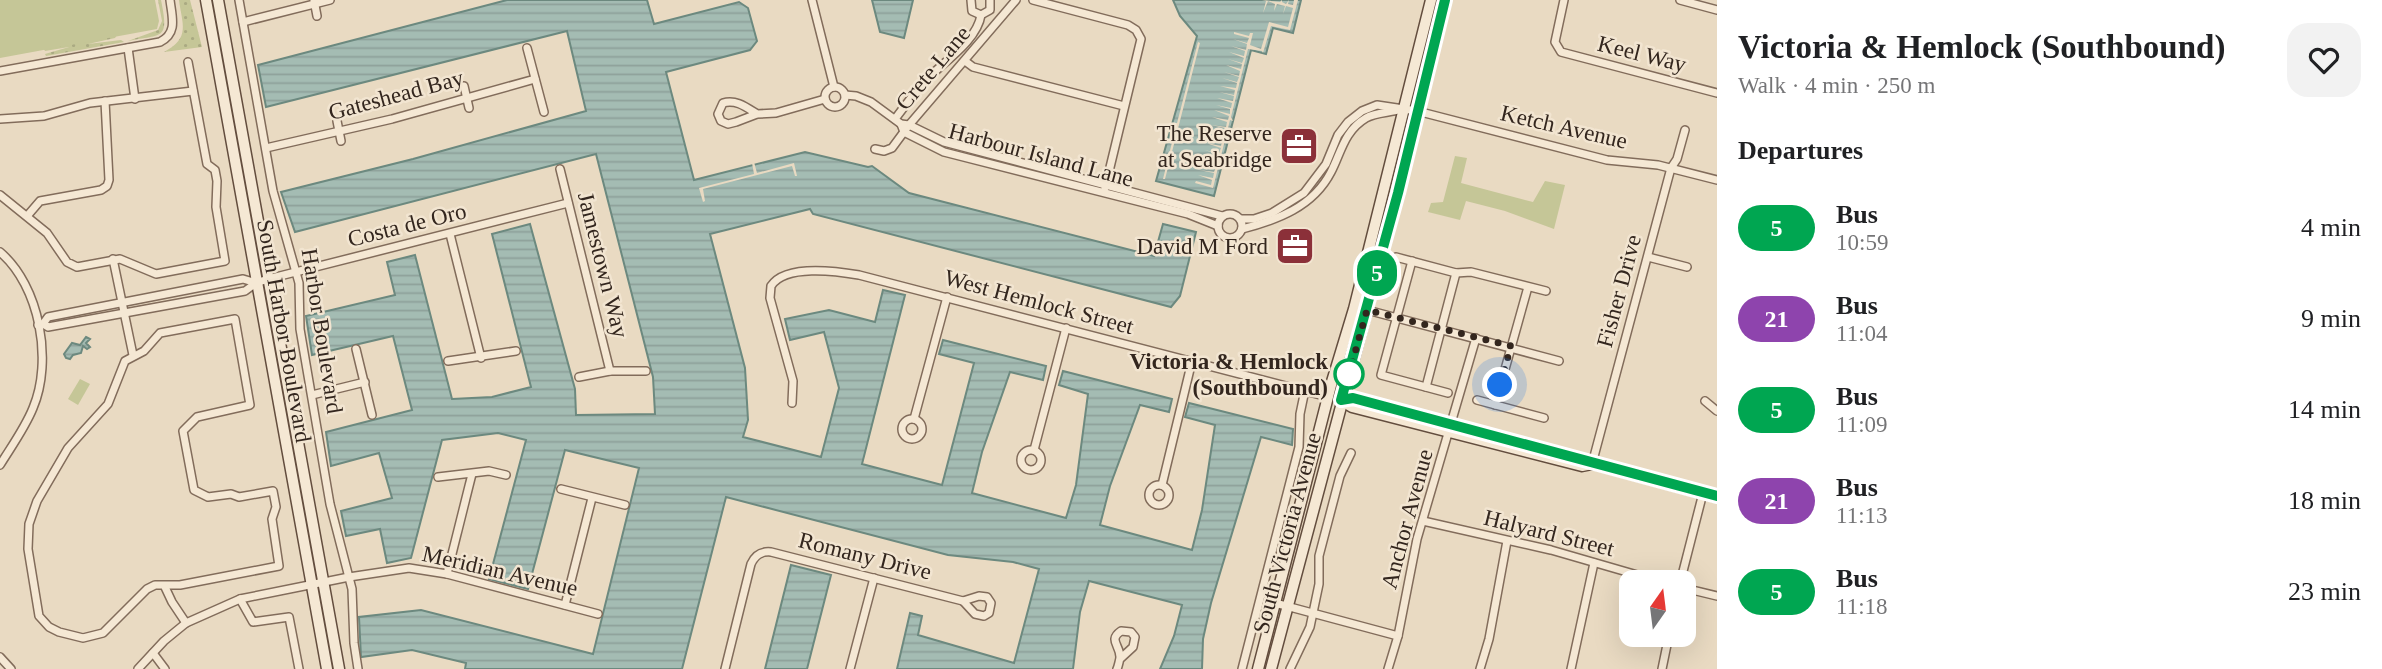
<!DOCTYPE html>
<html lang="en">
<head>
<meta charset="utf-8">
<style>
  :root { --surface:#fff; --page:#f2f2f2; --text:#202124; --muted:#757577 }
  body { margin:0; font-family:Georgia,serif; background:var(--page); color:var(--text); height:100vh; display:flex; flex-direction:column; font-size:26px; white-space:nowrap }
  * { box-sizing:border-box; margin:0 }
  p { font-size:23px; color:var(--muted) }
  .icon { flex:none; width:38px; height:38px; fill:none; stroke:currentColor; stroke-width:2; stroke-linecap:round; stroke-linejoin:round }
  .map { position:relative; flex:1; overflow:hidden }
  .sheet { display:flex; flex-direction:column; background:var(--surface); width:665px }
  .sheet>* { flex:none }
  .badge { padding:0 14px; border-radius:23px; font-size:24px; line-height:46px }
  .needle { width:46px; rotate:14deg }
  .fabs { position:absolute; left:1619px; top:570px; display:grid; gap:14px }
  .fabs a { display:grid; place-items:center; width:77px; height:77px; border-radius:14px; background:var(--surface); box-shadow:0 7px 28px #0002; font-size:35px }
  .you { position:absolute; width:35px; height:35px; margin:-18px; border:5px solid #fff; border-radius:50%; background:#1a73e8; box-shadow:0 0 0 10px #1a73e833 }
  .map>.badge { position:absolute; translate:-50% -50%; box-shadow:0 0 0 4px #fff }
  h2 { padding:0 21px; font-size:26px; line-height:63px }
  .round { display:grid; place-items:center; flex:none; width:74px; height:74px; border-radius:21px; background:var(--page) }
  .overview { display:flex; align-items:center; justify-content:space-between; height:119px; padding:0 21px }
  h1 { font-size:33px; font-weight:600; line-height:52px }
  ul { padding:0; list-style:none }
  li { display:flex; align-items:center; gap:21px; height:91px; padding:0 21px }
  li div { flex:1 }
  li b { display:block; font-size:26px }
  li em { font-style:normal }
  li .badge { min-width:77px; font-weight:700; text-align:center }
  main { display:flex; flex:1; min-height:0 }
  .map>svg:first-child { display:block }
  .grass { fill:url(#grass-dots) }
  .park { fill:#c5c697 }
  .water { fill:url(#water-rules); stroke:#6c897f; stroke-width:2 }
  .pier { fill:#e9dac2 }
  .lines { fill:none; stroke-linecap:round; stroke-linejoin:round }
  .street-casing { stroke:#826c5b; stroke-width:10 }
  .secondary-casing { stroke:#634d3e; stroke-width:13 }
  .street { stroke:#f5e8d4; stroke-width:7 }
  .secondary { stroke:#f5e8d4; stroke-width:10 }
  .line-casing { stroke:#fff; stroke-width:16 }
  .line { stroke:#00a651; stroke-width:10 }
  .walk { stroke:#33261e; stroke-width:7; stroke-dasharray:0 12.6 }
  .stop-dot { fill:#fff; stroke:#00a651; stroke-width:3.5 }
  .labels { text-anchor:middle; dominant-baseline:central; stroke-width:5; stroke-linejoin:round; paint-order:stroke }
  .street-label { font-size:23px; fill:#33261e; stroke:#f2e5d1 }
  .poi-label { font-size:23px; fill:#33261e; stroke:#f2e5d1; text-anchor:end }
  .stop-label { font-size:23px; font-weight:bold; fill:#33261e; stroke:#f2e5d1; text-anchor:end }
</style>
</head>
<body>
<main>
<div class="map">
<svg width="1717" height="669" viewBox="0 0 1717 669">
  <defs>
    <pattern id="grass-dots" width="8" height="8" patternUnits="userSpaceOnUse" patternTransform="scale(1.75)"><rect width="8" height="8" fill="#c5c697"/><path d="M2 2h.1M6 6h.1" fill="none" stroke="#aaaa82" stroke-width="1.8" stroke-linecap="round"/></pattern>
    <pattern id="water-rules" width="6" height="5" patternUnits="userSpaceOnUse" patternTransform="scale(1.75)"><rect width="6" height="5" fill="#a4bcb3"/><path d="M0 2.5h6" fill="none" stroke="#8ea19a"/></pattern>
  </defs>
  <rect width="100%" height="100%" fill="#e9dac2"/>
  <!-- grass -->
  <g class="grass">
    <path d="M158,0H161C169,40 164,34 128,41L158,30L162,21Z"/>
    <path d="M179,0H190L202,47L164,52C191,38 182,24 179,0Z"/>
    <polygon points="117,35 115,38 88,44 121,40 124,42 46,56 45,54 69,47 45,51 41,44"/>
  </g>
  <!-- park -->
  <g class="park">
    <polygon points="0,0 155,0 159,21 157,29 0,58"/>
    <polygon points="1455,156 1467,158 1461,183 1533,202 1545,181 1565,185 1554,229 1505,211 1466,201 1460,220 1428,212 1431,203 1443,202"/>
    <polygon points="80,379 90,384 78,405 68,399"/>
  </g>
  <!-- water -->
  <g class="water">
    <polygon points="507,0 647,0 654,24 739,2 748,8 757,41 750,50 666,72 694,180 805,152 868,167 872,166 909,193 1154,256 1163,224 1196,232 1180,296 1171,307 813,214 810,209 710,234 745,368 748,420 743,437 821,457 839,388 824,332 790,340 785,319 829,310 875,322 883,290 905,295 862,464 942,485 974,363 939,354 943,340 1046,366 1043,380 1010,372 982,452 972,493 1066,518 1076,485 1088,394 1059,385 1063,371 1172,399 1169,412 1140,405 1110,486 1100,525 1192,550 1202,510 1215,425 1185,417 1189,403 1293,429 1292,445 1261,437 1211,603 1203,639 1202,669 1160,669 1174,636 1182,605 1089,581 1080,612 1073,669 897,669 910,613 922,616 918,635 1014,663 1039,569 1013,562 948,555 726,497 682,669 465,669 466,663 412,650 361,657 359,617 421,610 593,654 639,468 565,450 528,589 489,579 526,440 498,433 442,440 411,558 387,563 380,529 346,536 341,511 392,498 379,453 331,466 326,432 412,410 393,336 312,355 306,316 395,295 387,262 415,255 452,399 492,397 531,387 492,234 530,224 575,389 576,415 655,414 653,377 596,154 295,232 281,192 413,159 586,111 567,31 266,107 258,65"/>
    <polygon points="872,0 913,0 904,38 880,32"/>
    <polygon points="1173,0 1301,0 1293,33 1273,28 1266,54 1251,50 1214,196 1156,181 1197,36 1180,16"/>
    <polygon points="86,337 90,339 86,343 90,347 87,349 83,346 81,353 73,355 70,359 66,358 64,354 72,343 80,345"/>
    <polygon points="791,565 831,575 807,669 765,669"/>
  </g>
  <!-- pier -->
  <g class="pier">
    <polygon points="1262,0 1280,2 1282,0 1282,2 1286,4 1289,0 1288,4 1293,5 1294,0 1298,0 1290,30 1271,26 1263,53 1262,51 1248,49 1231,117 1233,121 1230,120 1213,188 1195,183 1196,181 1211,185 1212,180 1198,175 1213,178 1214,173 1199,170 1214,172 1216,167 1201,162 1216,165 1217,161 1203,156 1218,159 1219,154 1204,150 1219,153 1221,148 1206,143 1221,146 1222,141 1207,138 1222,140 1224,135 1209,130 1224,133 1225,128 1211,125 1226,127 1227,122 1212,117 1228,120 1229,116 1214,110 1230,114 1230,109 1216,105 1231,108 1232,103 1217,98 1233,101 1234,96 1219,92 1234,95 1235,90 1220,86 1236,88 1237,83 1222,78 1237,82 1239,77 1224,72 1239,76 1240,71 1226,65 1241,69 1242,64 1228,59 1242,63 1244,58 1229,52 1244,56 1245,51 1231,46 1246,50 1247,44 1233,39 1247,43 1249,38 1234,34 1234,32 1249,36 1250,33 1253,33 1250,45 1261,49 1269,22 1288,27 1293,8 1286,6 1283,14 1285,6 1277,4 1274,11 1275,4 1268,1 1263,13 1266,1"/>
    <polygon points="1198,42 1200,43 1165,179 1163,179 1176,126 1174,123 1177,123"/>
    <polygon points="754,162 757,173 794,163 797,176 795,176 792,166 703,189 705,201 703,202 699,188 754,174 752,163"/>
  </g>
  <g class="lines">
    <!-- street casing -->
    <g class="street-casing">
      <g id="street">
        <polyline points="239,0 273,191 299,283 300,329 330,504 352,589 354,643 358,669"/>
        <polyline points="314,0 317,16"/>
        <polyline points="812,0 834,87"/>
        <polyline points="971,0 972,11 981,15 990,10 990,0"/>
        <polyline points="1033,0 1128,25 1136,30 1141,39 1105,188"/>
        <polyline points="1564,0 1555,42 1561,52 1717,93"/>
        <polyline points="1680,0 1717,10"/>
        <polyline points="243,22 330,0"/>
        <polyline points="128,48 135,99"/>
        <polyline points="527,48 544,112"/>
        <polyline points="965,61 973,67 1124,106"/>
        <path d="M0,71L160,42C178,33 172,17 170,0"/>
        <polyline points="464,86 469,108"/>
        <circle cx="835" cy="97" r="10"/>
        <polyline points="845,95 856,96 871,102 901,124 909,125 944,142 1222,216"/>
        <path d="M757,114C746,107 736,99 723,103L718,114L721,121L728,124L736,122L757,114L776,113L825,99"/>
        <polyline points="0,119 44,116 90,103 193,91"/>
        <path d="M895,119C904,107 913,95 923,83C940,64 977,42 981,15"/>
        <polyline points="337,121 341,141"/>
        <polyline points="901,124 904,132 944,152 1188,214 1218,226"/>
        <polyline points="266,148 392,119 535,79"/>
        <polyline points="875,149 884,151 892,148 909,125 1016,0"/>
        <polyline points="560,169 610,371"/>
        <polyline points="0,195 47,233 67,262 77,267 120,259 156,274 225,261 216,207 217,181 215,170 207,164 188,62"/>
        <circle cx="1230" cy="226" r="12"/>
        <polyline points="28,215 40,201 101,190 107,186 109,180 105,101"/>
        <polyline points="1241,219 1254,219 1272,213 1304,193 1326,164 1338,135 1348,122 1362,111 1377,105 1417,111 1607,160 1658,165 1717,180"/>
        <path d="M1242,229C1277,220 1313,207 1331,172C1341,153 1344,131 1366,118C1376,112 1390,113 1402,109"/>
        <polyline points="450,234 481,358"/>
        <path d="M0,252C40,286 53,361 33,408C25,428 11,447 0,465"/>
        <polyline points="1396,257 1456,273 1471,272 1546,291"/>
        <polyline points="1648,257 1687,267"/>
        <polyline points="113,259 133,355"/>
        <polyline points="1412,261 1381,375 1448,393"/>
        <polyline points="1367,310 1559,361"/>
        <polyline points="43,324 48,317 243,279 256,283"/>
        <polyline points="38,325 43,324 48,327 245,291 256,283 268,279 568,203"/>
        <polyline points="356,349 372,415"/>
        <polyline points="448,361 516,351"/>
        <polyline points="579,377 610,371 646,371"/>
        <polyline points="1426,387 1456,273"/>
        <polyline points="312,395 365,382"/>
        <polyline points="1477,400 1544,418"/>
        <polyline points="1705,401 1717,411"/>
        <path d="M792,403L793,381L770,298L771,286C785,264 836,271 859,275L1328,397"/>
        <polyline points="1495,405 1528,287"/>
        <circle cx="912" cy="429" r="10"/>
        <polyline points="914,419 947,297"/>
        <polyline points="1034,450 1066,328"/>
        <circle cx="1031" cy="460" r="10"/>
        <polyline points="1592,464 1671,168 1677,159 1685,130"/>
        <polyline points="438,477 489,471 506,475"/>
        <circle cx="1159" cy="495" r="10"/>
        <polyline points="1162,485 1192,361"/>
        <polyline points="561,489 625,505"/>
        <polyline points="1423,521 1551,550 1665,583"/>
        <polyline points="447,574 472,474"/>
        <polyline points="1680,583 1703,493"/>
        <polyline points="164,585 180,585 279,566 272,519 276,507 273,491 239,497 231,494 208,497 194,490 183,431 197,417 250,405 235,319 160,333 144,351 125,361 108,404 68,448 37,501 29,524 28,549 39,616 49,627 59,632 83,638 103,633 147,589 155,585 164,585 172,602 186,623"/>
        <polyline points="1684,588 1717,596"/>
        <polygon points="979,596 987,597 991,603 989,613 984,616 975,614 963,601"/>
        <polyline points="240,599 253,622 289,617 299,669"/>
        <polyline points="1275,603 1398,636"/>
        <polyline points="565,605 592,498"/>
        <polyline points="153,653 165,669"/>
        <polyline points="0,657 11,669"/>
        <polyline points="138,669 164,641 186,623 240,599 349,577 409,568 447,574 598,614"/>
        <path d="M725,669L751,564C755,555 761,551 771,552L963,601"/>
        <polyline points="850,669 874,578"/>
        <path d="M1117,669C1118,667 1120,659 1120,657C1120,645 1108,640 1121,631L1131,632L1135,637L1133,647L1120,659"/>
        <polyline points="1242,669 1299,447 1300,414 1305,390"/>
        <polyline points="1290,669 1310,627 1319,584 1319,556 1340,476 1351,453"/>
        <polyline points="1388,669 1398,636 1417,539 1476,338"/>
        <polyline points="1480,669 1489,639 1507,541"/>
        <polyline points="1571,669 1594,563"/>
        <polyline points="1662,669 1669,635"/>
      </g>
    </g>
    <!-- secondary casing -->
    <g class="secondary-casing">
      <g id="secondary">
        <polyline points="206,0 327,669"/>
        <polyline points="218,0 339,669"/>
        <polyline points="1340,400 1352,407 1582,466 1592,464"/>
        <polyline points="1341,400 1355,399 1717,497"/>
        <polyline points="1258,669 1331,385 1354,309 1431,0"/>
        <polyline points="1271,669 1398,193 1445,0"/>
      </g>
    </g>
    <!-- street -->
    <use href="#street" class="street"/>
    <!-- secondary -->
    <use href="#secondary" class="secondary"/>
  </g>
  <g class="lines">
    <!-- line casing -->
    <g class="line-casing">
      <polyline id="line" points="1445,0 1398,193 1341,400 1353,398 1717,496"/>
    </g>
    <!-- line -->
    <use href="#line" class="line"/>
    <!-- walk -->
    <polyline class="walk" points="1349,374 1367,310 1511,346 1500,385"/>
  </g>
  <!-- icons -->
  <defs>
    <g id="office-square" transform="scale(2.0125)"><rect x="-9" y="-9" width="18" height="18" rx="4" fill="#8b3039" stroke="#f2e5d1"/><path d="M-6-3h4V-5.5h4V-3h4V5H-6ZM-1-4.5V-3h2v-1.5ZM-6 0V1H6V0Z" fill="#fff"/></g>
  </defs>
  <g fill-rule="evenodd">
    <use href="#office-square" x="1299" y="146"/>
    <use href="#office-square" x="1295" y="246"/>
  </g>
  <!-- markers -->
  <circle class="stop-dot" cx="1349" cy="374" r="14"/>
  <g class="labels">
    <!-- street labels -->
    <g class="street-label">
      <text transform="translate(1642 54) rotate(14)">Keel Way</text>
      <text transform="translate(933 68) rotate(-50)">Crete Lane</text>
      <text transform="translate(396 95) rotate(-15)">Gateshead Bay</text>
      <text transform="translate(1564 127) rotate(13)">Ketch Avenue</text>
      <text transform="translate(1041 155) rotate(15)">Harbour Island Lane</text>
      <text transform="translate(407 225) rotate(-14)">Costa de Oro</text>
      <text transform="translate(603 265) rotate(76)">Jamestown Way</text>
      <text transform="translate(1619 291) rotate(-75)">Fisher Drive</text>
      <text transform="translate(1039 302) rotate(15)">West Hemlock Street</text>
      <text transform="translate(284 331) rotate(80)">South Harbor Boulevard</text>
      <text transform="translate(322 331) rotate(81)">Harbor Boulevard</text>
      <text transform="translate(1407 519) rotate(-75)">Anchor Avenue</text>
      <text transform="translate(1287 533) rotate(-75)">South Victoria Avenue</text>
      <text transform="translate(1549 533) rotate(14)">Halyard Street</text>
      <text transform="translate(865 556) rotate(14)">Romany Drive</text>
      <text transform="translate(500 571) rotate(13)">Meridian Avenue</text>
    </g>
    <!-- poi labels -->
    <g class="poi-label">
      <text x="1272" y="133">The Reserve<tspan x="1272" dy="26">at Seabridge</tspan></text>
      <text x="1268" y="246">David M Ford</text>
    </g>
    <!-- stop labels -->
    <g class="stop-label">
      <text x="1328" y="361">Victoria &amp; Hemlock<tspan x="1328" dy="26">(Southbound)</tspan></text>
    </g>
  </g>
</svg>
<div class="fabs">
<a><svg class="needle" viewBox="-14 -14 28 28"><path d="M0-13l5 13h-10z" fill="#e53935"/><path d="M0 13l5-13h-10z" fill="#757577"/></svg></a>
</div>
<div class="you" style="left:1500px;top:385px"></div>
<b class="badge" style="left:1377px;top:273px;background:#00a651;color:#fff">5</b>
</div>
<section class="sheet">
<div class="overview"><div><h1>Victoria &amp; Hemlock (Southbound)</h1><p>Walk · 4 min · 250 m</p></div><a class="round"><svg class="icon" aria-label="heart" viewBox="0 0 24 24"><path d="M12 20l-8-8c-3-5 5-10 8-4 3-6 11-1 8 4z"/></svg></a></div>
<h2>Departures</h2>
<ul>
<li><span class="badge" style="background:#00a651;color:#fff">5</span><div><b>Bus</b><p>10:59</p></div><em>4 min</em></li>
<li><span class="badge" style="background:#8e44ad;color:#fff">21</span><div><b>Bus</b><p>11:04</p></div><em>9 min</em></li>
<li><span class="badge" style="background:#00a651;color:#fff">5</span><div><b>Bus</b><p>11:09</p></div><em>14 min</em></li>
<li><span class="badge" style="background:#8e44ad;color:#fff">21</span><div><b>Bus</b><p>11:13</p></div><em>18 min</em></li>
<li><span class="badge" style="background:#00a651;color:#fff">5</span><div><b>Bus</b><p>11:18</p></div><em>23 min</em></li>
</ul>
</section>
</main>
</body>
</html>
